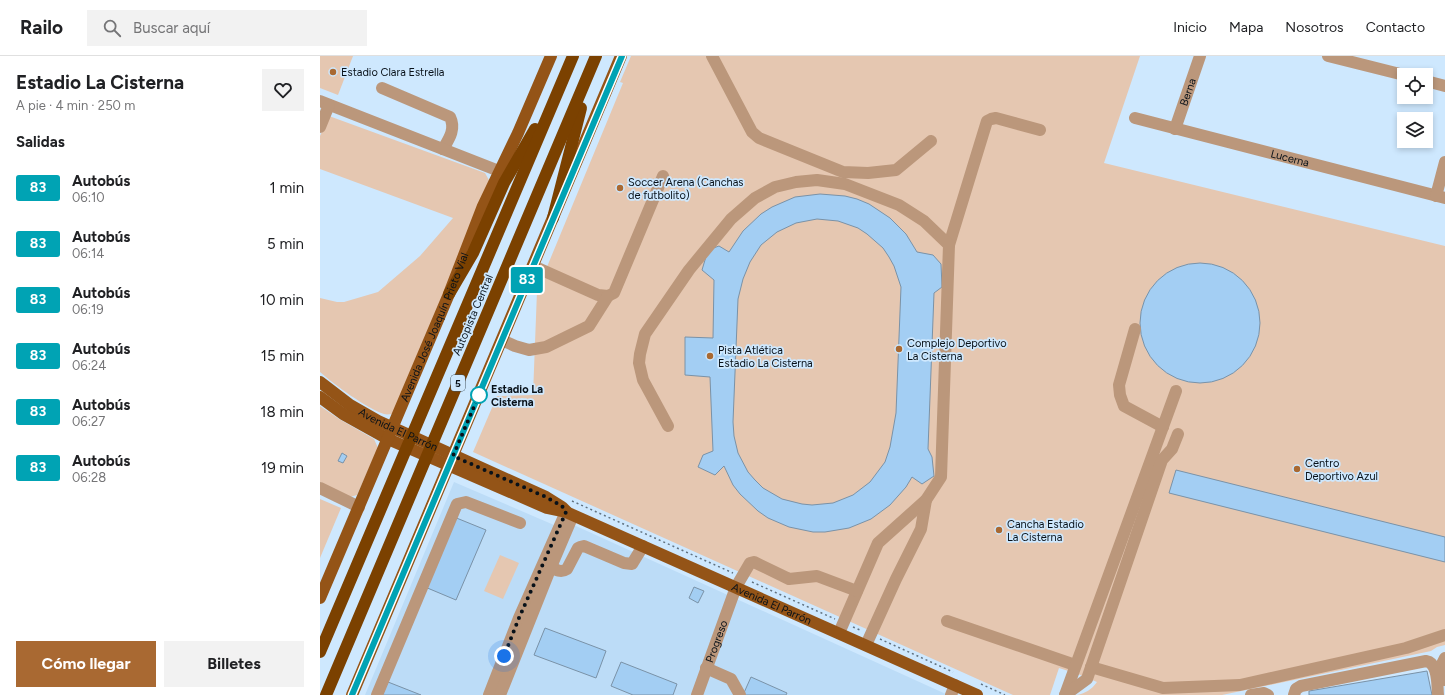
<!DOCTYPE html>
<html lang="es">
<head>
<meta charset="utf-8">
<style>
  :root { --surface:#fff; --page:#f2f2f2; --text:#202124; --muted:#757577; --line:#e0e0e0; --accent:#a96932 }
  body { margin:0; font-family:Figtree,sans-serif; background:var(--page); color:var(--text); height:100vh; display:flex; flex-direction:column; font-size:15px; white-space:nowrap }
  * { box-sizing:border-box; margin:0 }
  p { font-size:13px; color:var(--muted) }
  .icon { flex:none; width:22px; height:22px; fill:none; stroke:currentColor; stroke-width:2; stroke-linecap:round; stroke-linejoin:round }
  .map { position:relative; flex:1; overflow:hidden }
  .sheet { display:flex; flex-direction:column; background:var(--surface); width:320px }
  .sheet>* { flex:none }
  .badge { padding:0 8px; border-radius:3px; font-size:14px; line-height:26px }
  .fabs { position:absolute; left:1077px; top:12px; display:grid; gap:8px }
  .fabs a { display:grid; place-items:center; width:36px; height:36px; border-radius:0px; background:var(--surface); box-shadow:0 2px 6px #0003; font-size:20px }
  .you { position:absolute; width:20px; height:20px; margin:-10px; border:3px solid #fff; border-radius:50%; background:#1a73e8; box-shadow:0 0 0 6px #1a73e833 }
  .map>.badge { position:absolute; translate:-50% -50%; box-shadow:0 0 0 2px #fff }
  h2 { padding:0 16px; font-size:15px; line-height:36px }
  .round { display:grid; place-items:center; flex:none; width:42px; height:42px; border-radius:0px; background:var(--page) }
  .headline { display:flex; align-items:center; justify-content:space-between; height:68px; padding:0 16px }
  h1 { font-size:19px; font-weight:700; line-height:30px }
  .button { display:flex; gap:8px; margin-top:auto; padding:8px 16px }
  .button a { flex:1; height:46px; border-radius:0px; background:var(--accent); color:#fff; font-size:16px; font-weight:700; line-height:46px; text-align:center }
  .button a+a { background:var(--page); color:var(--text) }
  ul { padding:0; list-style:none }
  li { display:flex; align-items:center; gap:12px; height:56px; padding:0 16px }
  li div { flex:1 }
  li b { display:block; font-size:15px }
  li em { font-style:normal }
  li .badge { min-width:44px; font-weight:700; text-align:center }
  header { display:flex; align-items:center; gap:24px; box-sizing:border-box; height:56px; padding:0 20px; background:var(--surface); border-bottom:1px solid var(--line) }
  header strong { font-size:19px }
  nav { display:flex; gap:22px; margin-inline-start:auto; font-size:14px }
  .search { width:280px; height:36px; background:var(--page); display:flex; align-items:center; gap:10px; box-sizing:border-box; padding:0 14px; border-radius:0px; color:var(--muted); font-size:15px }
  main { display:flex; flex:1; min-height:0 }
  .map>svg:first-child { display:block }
  .built { fill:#bcdcf7 }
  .green { fill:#e5c7b1 }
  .building { fill:#a3cef3; stroke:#7a92a7; fill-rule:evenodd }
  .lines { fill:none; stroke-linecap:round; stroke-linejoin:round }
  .path { stroke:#617280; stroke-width:1.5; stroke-dasharray:2 3; stroke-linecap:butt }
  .minor { stroke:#bb977b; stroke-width:12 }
  .major { stroke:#945417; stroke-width:12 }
  .highway { stroke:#7b4100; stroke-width:12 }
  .line-casing { stroke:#fff; stroke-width:9 }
  .line { stroke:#00a3b4; stroke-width:6 }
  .walk { stroke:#081119; stroke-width:4; stroke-dasharray:0 7.2 }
  .poi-dot { fill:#a96932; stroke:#cee8fe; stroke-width:1.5 }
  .stop-dot { fill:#fff; stroke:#00a3b4; stroke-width:2 }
  .labels { text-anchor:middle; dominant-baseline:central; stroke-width:3.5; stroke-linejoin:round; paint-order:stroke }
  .shield { fill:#cee8fe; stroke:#43525e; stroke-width:1 }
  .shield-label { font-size:10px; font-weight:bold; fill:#081119 }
  .poi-label { font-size:11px; fill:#081119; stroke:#cee8fe; text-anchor:start }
  .street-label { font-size:11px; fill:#081119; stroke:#cee8fe }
  .stop-label { font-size:11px; font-weight:bold; fill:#081119; stroke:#cee8fe; text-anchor:start }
</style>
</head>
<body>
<header>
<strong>Railo</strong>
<div class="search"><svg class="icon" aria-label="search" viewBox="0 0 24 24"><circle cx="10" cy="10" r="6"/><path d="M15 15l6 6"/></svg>Buscar aquí</div>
<nav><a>Inicio</a><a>Mapa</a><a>Nosotros</a><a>Contacto</a></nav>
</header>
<main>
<section class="sheet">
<div class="headline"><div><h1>Estadio La Cisterna</h1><p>A pie · 4 min · 250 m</p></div><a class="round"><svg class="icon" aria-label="heart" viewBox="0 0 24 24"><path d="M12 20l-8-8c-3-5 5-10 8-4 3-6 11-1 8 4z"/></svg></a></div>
<h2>Salidas</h2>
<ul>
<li><span class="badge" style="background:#00a3b4;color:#fff">83</span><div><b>Autobús</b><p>06:10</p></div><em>1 min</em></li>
<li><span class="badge" style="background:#00a3b4;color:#fff">83</span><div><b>Autobús</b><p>06:14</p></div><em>5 min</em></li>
<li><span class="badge" style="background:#00a3b4;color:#fff">83</span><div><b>Autobús</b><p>06:19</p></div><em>10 min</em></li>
<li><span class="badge" style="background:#00a3b4;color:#fff">83</span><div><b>Autobús</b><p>06:24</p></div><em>15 min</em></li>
<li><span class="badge" style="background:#00a3b4;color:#fff">83</span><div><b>Autobús</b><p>06:27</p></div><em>18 min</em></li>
<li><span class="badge" style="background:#00a3b4;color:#fff">83</span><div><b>Autobús</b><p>06:28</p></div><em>19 min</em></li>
</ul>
<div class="button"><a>Cómo llegar</a><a>Billetes</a></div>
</section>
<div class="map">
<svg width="1125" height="639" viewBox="0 0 1125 639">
  <rect width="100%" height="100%" fill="#cee8fe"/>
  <!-- built -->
  <polygon class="built" points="134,426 234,469 256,470 628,639 45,639"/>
  <!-- green -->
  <g class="green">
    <polygon points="0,0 33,0 18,39 0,32"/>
    <path d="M311,0H820L784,107L1125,190V589L1117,591L1111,595L902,639H757C766,637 771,634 777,626L758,618L739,612L730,639H693L153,396L177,340L213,339L217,235L303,27L300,26Z"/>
    <path d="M9,60L165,117L170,126L73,358C70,358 67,359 64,358C46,352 15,329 0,316V242L17,246H24L58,236L100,200L133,162L0,113V80Z"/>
    <polygon points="0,350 19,363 54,383 58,392 37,439 30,441 0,426"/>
    <polygon points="0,443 21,452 0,502"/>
    <polygon points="180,499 199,507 183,543 164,535"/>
  </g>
  <!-- building -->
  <g class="building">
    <path d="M500,138L525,140L537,143L549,148L570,162L586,178L597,196L613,199L621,208L622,231L614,237L608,393L612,401L614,420L602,428L592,421L586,431L570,449L551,463L529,472L505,476H493L469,471L448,462L438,455L420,438L413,429L404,410L395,419L378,411L383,399L393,395L390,321L365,319V281L393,282L394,224L382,214L388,194L399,190L409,196L423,175L441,158L452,151L475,141ZM497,163L518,165L538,172L547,178L563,192L569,201L574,210L581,231L576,357L570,391L565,406L550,426L533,439L513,447L492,449L482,448L462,443L443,432L435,424L428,416L418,397L414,380L413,366L418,243L423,223L430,206L441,189L457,176L476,167Z"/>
    <circle cx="880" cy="267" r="60"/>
    <polygon points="22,397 27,400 23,407 18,405"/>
    <polygon points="856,414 1125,481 1125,506 849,437"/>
    <polygon points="134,461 166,474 136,544 105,531"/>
    <polygon points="374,531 384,535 378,547 369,542"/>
    <polygon points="225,572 286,595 276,622 214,599"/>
    <polygon points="301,606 357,628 353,639 313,639 291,630"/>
    <polygon points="1107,615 1112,639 989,639 989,635"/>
    <polygon points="431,621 467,637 466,639 423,639"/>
    <polygon points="68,626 101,639 62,639"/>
  </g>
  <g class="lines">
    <!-- path -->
    <g class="path">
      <polyline points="252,445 413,517"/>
      <polyline points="432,526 515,563"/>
      <polyline points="533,571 540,574"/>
      <polyline points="560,583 633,616"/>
      <polyline points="661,628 685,639"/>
    </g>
    <!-- minor -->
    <g class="minor">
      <polyline points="392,0 432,76 439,82 523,116 548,117 576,114 611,85"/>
      <polyline points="1008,0 1084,19"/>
      <polyline points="1106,25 1125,30"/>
      <path d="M62,32L130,61C136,73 129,83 123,93"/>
      <polyline points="0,45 179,115"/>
      <path id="s1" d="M815,62L1125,142"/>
      <polyline points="0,71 9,49"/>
      <path id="s2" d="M855,73L880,0"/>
      <polyline points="1116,140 1125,106"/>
      <polyline points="629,189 667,65 671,63 676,62 720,74"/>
      <polyline points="213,210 278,239 288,240 294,237 343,120"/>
      <polyline points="815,273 799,329 800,339 804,350 843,371"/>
      <polyline points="182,284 195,290 209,294 226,291 269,270 288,240"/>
      <polyline points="348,370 323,324 319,307 320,298 325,278 369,214 411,163 435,142 455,131 476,126 497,124 525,128 579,149 604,165 629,189 621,421 606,444 558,487 519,577"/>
      <polyline points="0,432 39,451"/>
      <path d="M231,511C236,514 241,517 247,513L258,492L260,491L264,490L304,507L312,508L323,490"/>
      <polyline points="627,565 755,609"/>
      <polyline points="546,589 576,523 601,473 606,444"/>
      <polyline points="771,611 843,632 920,629 1086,592 1125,579"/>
      <polyline points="386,612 411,623 420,639"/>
      <polyline points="1124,624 1122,608 1125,602"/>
      <polyline points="57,639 137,448 146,446 200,467"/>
      <polyline points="169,639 199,562 246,456"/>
      <polyline points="180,639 231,511 251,464"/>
      <path id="s3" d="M377,639L416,531L430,507L434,506L469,523L497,520L537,535"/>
      <polyline points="631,639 635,629"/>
      <polyline points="745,639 856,335"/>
      <polyline points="745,639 767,623 842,404 852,393 858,378"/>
      <polyline points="931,639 944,637 948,639"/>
      <path d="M974,639L976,633L981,630L1106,605C1119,607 1117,629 1118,639"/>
    </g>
    <!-- major -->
    <g class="major">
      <path id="s4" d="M0,326L30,349L58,365L226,441L242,451L246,455"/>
      <path id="s5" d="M0,341L23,358L68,383L227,452L246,456L657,639"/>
      <path id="s6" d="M0,542L129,238L163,150L198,77L231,0"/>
      <polyline points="32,639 301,0"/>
    </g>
    <!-- highway -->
    <g class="highway">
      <polyline points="233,162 261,52"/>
      <polyline points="129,238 153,197 184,127 215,73"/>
      <polyline points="0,596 253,0"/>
      <polyline points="6,639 276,0"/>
    </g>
  </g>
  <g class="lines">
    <!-- line casing -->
    <g class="line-casing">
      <polyline id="line" points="32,639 302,0"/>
    </g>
    <!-- line -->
    <use href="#line" class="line"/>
    <!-- walk -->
    <polyline class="walk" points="159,339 133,400 226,441 242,450 246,456 199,562 184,600"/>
  </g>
  <!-- markers -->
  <g class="poi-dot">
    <circle cx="13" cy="16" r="4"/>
    <circle cx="300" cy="132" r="4"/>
    <circle cx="579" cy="293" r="4"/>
    <circle cx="390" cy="300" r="4"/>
    <circle cx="977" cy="413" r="4"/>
    <circle cx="679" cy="474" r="4"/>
  </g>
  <circle class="stop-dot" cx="159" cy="339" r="8"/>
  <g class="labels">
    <!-- shield labels -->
    <rect class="shield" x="131" y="319" width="14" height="16" rx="3"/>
    <g class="shield-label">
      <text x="138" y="327">5</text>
    </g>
    <!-- poi labels -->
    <g class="poi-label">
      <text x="21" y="16">Estadio Clara Estrella</text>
      <text x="308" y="126">Soccer Arena (Canchas<tspan x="308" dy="13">de futbolito)</tspan></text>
      <text x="587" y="287">Complejo Deportivo<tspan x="587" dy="13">La Cisterna</tspan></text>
      <text x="398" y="294">Pista Atlética<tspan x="398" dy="13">Estadio La Cisterna</tspan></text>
      <text x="985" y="407">Centro<tspan x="985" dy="13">Deportivo Azul</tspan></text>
      <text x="687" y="468">Cancha Estadio<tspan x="687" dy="13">La Cisterna</tspan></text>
    </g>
    <!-- street labels -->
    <g class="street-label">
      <text stroke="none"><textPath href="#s2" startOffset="39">Berna</textPath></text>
      <text stroke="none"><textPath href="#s1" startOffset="160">Lucerna</textPath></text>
      <text transform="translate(153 259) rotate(-67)">Autopista Central</text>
      <text stroke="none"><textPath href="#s6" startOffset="294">Avenida José Joaquín Prieto Vial</textPath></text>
      <text stroke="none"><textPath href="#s4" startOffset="92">Avenida El Parrón</textPath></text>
      <text stroke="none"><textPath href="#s5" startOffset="498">Avenida El Parrón</textPath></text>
      <text stroke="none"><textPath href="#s3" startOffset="57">Progreso</textPath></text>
    </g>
    <!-- stop labels -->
    <g class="stop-label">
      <text x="171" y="333">Estadio La<tspan x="171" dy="13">Cisterna</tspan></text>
    </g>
  </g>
</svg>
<div class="fabs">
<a><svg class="icon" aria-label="locate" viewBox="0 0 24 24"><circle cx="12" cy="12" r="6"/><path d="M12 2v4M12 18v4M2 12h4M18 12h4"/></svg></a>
<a><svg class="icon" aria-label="layers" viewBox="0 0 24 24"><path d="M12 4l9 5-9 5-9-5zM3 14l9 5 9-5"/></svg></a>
</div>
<div class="you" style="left:184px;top:600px"></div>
<b class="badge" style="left:207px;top:224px;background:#00a3b4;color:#fff">83</b>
</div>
</main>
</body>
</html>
